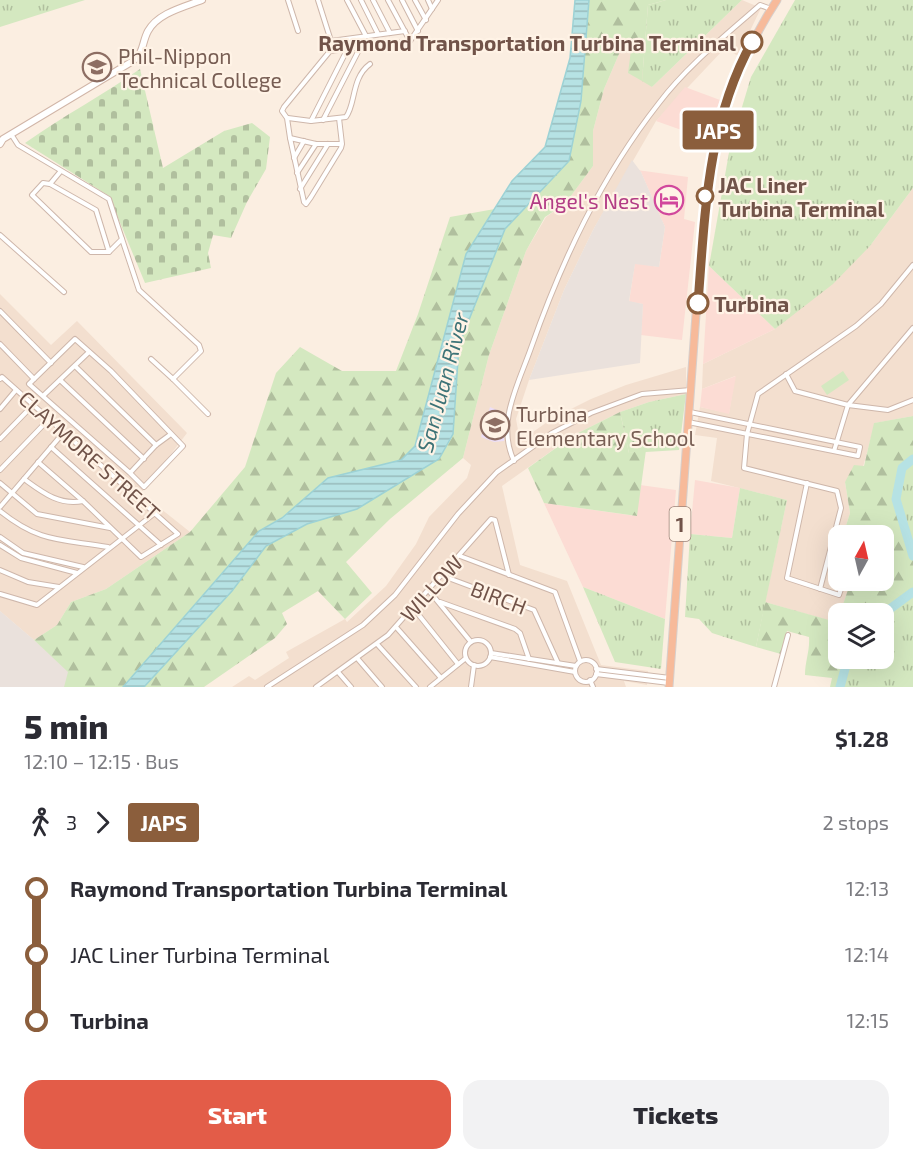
<!DOCTYPE html>
<html lang="en">
<head>
<meta charset="utf-8">
<style>
  :root { --surface:#fff; --page:#f2f2f3; --text:#2b2b33; --muted:#7c7c81; --accent:#e35c48 }
  body { margin:0; font-family:"Exo 2",sans-serif; background:var(--page); color:var(--text); height:100vh; display:flex; flex-direction:column; font-size:22px; white-space:nowrap }
  * { box-sizing:border-box; margin:0 }
  p { font-size:20px; color:var(--muted) }
  .icon { flex:none; width:33px; height:33px; fill:none; stroke:currentColor; stroke-width:2; stroke-linecap:round; stroke-linejoin:round }
  .map { position:relative; height:687px; overflow:hidden }
  .details { display:flex; flex-direction:column; background:var(--surface); flex:1 }
  .details>* { flex:none }
  .badge { padding:0 12px; border-radius:4px; font-size:21px; line-height:39px }
  .needle { width:39px; rotate:8deg }
  .controls { position:absolute; left:828px; top:525px; display:grid; gap:12px }
  .controls a { display:grid; place-items:center; width:66px; height:66px; border-radius:12px; background:var(--surface); box-shadow:0 6px 24px #0002; font-size:30px }
  .map>.badge { position:absolute; translate:-50% -50%; box-shadow:0 0 0 3px #fff }
  .legs { display:flex; align-items:center; gap:9px; height:66px; padding:0 24px; font-size:20px }
  .legs p { margin-inline-start:auto }
  .headline { display:flex; align-items:center; justify-content:space-between; height:102px; padding:0 24px }
  h1 { font-size:33px; font-weight:800; line-height:45px }
  .action { display:flex; gap:12px; margin-top:auto; padding:12px 24px }
  .action a { flex:1; height:69px; border-radius:18px; background:var(--accent); color:#fff; font-size:24px; font-weight:800; line-height:69px; text-align:center }
  .action a+a { background:var(--page); color:var(--text) }
  ul { padding:0 24px; list-style:none }
  li { display:flex; align-items:center; gap:21px; height:66px; font-size:22px }
  li i { display:grid; place-items:center; width:9px; height:100%; margin:0 8px; background:currentColor }
  li i::after { content:''; width:15px; height:15px; margin:-8px; border:4px solid; border-radius:50%; background:var(--surface) }
  li p { margin-inline-start:auto }
  li:first-child i { background:linear-gradient(#0000 50%,currentColor 0) }
  li:last-child i { background:linear-gradient(currentColor 50%,#0000 0) }
  .map>svg:first-child { display:block }
  .residential { fill:#f3dfcf }
  .commercial { fill:#fcdcd4 }
  .industrial { fill:#eae1dc }
  .education { fill:#ecdef7 }
  .grass { fill:url(#grass-tufts) }
  .forest { fill:url(#forest-firs) }
  .cemetery { fill:url(#cemetery-stones) }
  .garden { fill:#d4e8c0 }
  .water { fill:url(#water-rules); stroke:#9dd2d5; stroke-width:1.5 }
  .lines { fill:none; stroke-linecap:round; stroke-linejoin:round }
  .river { stroke:#b6e2e4; stroke-width:9 }
  .minor-casing { stroke:#ceb7ab; stroke-width:6 }
  .secondary-casing { stroke:#d1b6a8; stroke-width:8 }
  .trunk-casing { stroke:#d7cfcc; stroke-width:9 }
  .minor { stroke:#fff; stroke-width:4 }
  .secondary { stroke:#fff; stroke-width:6 }
  .trunk { stroke:#f7ba9a; stroke-width:7 }
  .line-1-casing { stroke:#fff; stroke-width:14 }
  .line-1 { stroke:#8b5e3c; stroke-width:9 }
  .stop-1-dot { fill:#fff; stroke:#8b5e3c; stroke-width:3 }
  .labels { text-anchor:middle; dominant-baseline:central; stroke-width:4.5; stroke-linejoin:round; paint-order:stroke }
  .shield { fill:#fff3e6; stroke:#9c8378; stroke-width:1.5 }
  .shield-label { font-size:20px; font-weight:bold; fill:#715349 }
  .stop-label { font-size:21px; font-weight:bold; fill:#715349; stroke:#fff3e6; text-anchor:start }
  .education-label { font-size:21px; fill:#785e54; stroke:#fff3e6; text-anchor:start }
  .hotel-label { font-size:21px; fill:#b23c85; stroke:#fff3e6; text-anchor:end }
  .street-label { font-size:21px; fill:#715349; stroke:#fff3e6 }
  .water-label { font-size:22px; font-style:italic; fill:#3d7377; stroke:#fff3e6 }
</style>
</head>
<body>
<div class="map">
<svg width="913" height="687" viewBox="0 0 913 687">
  <defs>
    <pattern id="grass-tufts" width="24" height="20" patternUnits="userSpaceOnUse" patternTransform="scale(1.5)"><rect width="24" height="20" fill="#d4e8c0"/><path d="M3 7l-1-3M5 7V3M7 7l1-3M15 17l-1-3M17 17v-4M19 17l1-3" fill="none" stroke="#b0bf9e"/></pattern>
    <pattern id="forest-firs" width="22" height="20" patternUnits="userSpaceOnUse" patternTransform="scale(1.5)"><rect width="22" height="20" fill="#d4e8c0"/><path d="M5 1l3.5 6h-7zM16 11l3.5 6h-7z" fill="#b0bf9e"/></pattern>
    <pattern id="cemetery-stones" width="16" height="16" patternUnits="userSpaceOnUse" patternTransform="scale(1.5)"><rect width="16" height="16" fill="#d4e8c0"/><path d="M2 7V4a2 2 0 0 1 4 0v3zM10 15v-3a2 2 0 0 1 4 0v3z" fill="#b0bf9e"/></pattern>
    <pattern id="water-rules" width="6" height="5" patternUnits="userSpaceOnUse" patternTransform="scale(1.5)"><rect width="6" height="5" fill="#b6e2e4"/><path d="M0 2.5h6" fill="none" stroke="#98babb"/></pattern>
  </defs>
  <rect width="100%" height="100%" fill="#fbeee1"/>
  <!-- residential -->
  <g class="residential">
    <polygon points="742,0 761,8 738,56 725,48 656,121 593,230 564,290 529,380 516,419 520,441 553,418 591,399 626,385 686,367 686,394 649,402 620,412 574,435 502,486 520,565 567,581 601,665 648,671 647,685 624,681 626,687 232,687 249,676 255,680 289,658 286,652 345,619 347,622 386,586 416,544 429,517 467,478 471,465 463,458 489,355 526,251 546,217 565,204 593,166 593,131 604,89 622,47 631,50 652,87"/>
    <polygon points="913,188 913,416 875,423 863,467 845,482 850,513 843,535 838,536 838,580 851,581 837,623 765,602 787,500 711,481 717,438 695,435 700,407 729,413 735,376 702,389 703,364 775,329 870,246"/>
    <polygon points="0,294 51,345 77,321 187,433 141,493 190,532 106,589 71,602 57,625 34,640 0,611"/>
  </g>
  <!-- commercial -->
  <g class="commercial">
    <polygon points="685,87 720,100 707,139 656,121"/>
    <polygon points="637,170 688,177 684,219 695,222 682,340 641,335 643,304 629,302 635,263 659,267 665,227 641,172"/>
    <polygon points="709,266 775,329 703,364"/>
    <polygon points="736,376 729,414 700,407 702,389"/>
    <polygon points="695,480 740,488 732,538 690,534"/>
    <polygon points="640,485 676,490 665,619 583,587 544,503 636,516"/>
  </g>
  <!-- industrial -->
  <g class="industrial">
    <polygon points="632,160 641,172 665,227 659,267 635,264 629,301 643,304 640,363 529,380 564,290 593,230"/>
    <polygon points="0,611 34,640 86,687 0,687"/>
  </g>
  <!-- education -->
  <polygon class="education" points="490,407 506,414 504,441 494,442 481,437"/>
  <!-- grass -->
  <g class="grass">
    <polygon points="0,0 85,0 0,27"/>
    <polygon points="666,0 742,0 652,87 642,81 648,5"/>
    <polygon points="795,0 913,0 913,188 870,246 833,284 775,329 709,266 730,147 751,77"/>
    <polygon points="686,394 679,450 629,453 620,412 649,402"/>
    <polygon points="913,459 913,556 896,499 902,468"/>
    <polygon points="740,488 787,500 756,647 712,633 699,619 685,617 690,534 732,538"/>
    <polygon points="583,587 665,619 661,669 615,662"/>
    <polygon points="913,592 913,687 841,687 848,659 884,658 883,613"/>
  </g>
  <!-- forest -->
  <g class="forest">
    <polygon points="589,0 666,0 648,5 642,81 628,73 631,50 622,47 604,89 593,131 593,166 565,204 545,217 526,251 489,355 463,458 390,519 346,562 372,593 345,619 318,591 282,613 287,624 275,638 204,687 64,687 68,672 34,640 57,625 71,602 106,589 190,532 245,467 276,373 300,347 342,371 396,371 418,314 450,217 528,203 581,101"/>
    <polygon points="620,412 629,453 646,450 637,516 544,503 528,468 574,435"/>
    <path d="M913,416V459C881,486 906,522 913,555C913,566 913,580 913,592L883,613H840L851,581L884,580V536L843,535L850,513L845,482L854,465L864,466L874,423Z"/>
    <path d="M765,602L836,622L838,617V658L848,659L840,687H830L832,678L805,675C805,661 810,651 809,637L787,631L781,654L756,647Z"/>
  </g>
  <!-- cemetery -->
  <path class="cemetery" d="M140,69L163,168L224,131L252,123L270,137L266,169L247,202L231,238L213,235L208,253L211,268L145,283L109,196L25,143C63,116 103,95 140,69Z"/>
  <!-- garden -->
  <polygon class="garden" points="843,371 849,380 827,395 821,386"/>
  <!-- water -->
  <polygon class="water" points="575,0 589,0 581,101 569,161 505,229 459,345 453,434 439,459 357,509 307,524 266,546 232,591 144,687 123,687 259,531 282,518 328,478 401,460 415,446 466,254 512,181 545,147 570,58"/>
  <g class="lines">
    <!-- river -->
    <g class="river">
      <polyline points="913,459 902,468 896,499 913,556"/>
      <polyline points="883,614 913,592"/>
      <polyline points="840,687 848,658"/>
    </g>
    <!-- minor casing -->
    <g class="minor-casing">
      <g id="minor">
        <polyline points="288,0 298,31"/>
        <polyline points="318,0 331,41 405,31"/>
        <polyline points="347,0 366,36"/>
        <polyline points="361,0 378,34"/>
        <polyline points="373,0 390,33"/>
        <polyline points="388,0 410,41"/>
        <polyline points="402,0 418,31"/>
        <polyline points="415,0 426,20"/>
        <polyline points="428,0 432,9"/>
        <polyline points="288,118 311,121 347,50"/>
        <polyline points="339,118 342,144 341,148 311,197 306,204 304,202 290,138 316,144 342,144"/>
        <polyline points="323,120 360,48"/>
        <path d="M311,121L346,117C356,104 351,78 370,64"/>
        <polyline points="11,134 18,145 109,199 122,239 109,252 91,252 32,195 43,183 50,184"/>
        <polyline points="290,138 287,118 282,111 284,107 330,51 410,41 438,0"/>
        <polyline points="294,158 304,141"/>
        <polyline points="60,172 50,184 96,210 109,252"/>
        <polyline points="297,173 316,144"/>
        <polyline points="300,189 328,144"/>
        <polyline points="0,235 64,292"/>
        <polyline points="122,239 139,290 199,345 201,351 173,379 151,359"/>
        <polyline points="0,311 51,363"/>
        <polyline points="0,344 34,379"/>
        <polyline points="75,366 156,445"/>
        <polyline points="786,374 795,391 848,405 888,410 913,400"/>
        <polyline points="0,379 2,377 178,534 141,557 83,501 38,462"/>
        <polyline points="173,379 208,414"/>
        <polyline points="60,380 144,459"/>
        <polyline points="44,395 89,352"/>
        <polyline points="0,409 16,390"/>
        <polyline points="688,422 858,456 860,447 690,412"/>
        <polyline points="0,439 33,405"/>
        <polyline points="51,447 161,545"/>
        <polyline points="834,451 848,405 913,328"/>
        <path d="M514,461C496,423 518,385 531,348C562,260 601,177 659,103C687,66 725,36 760,5L771,9"/>
        <polyline points="0,470 49,419"/>
        <polyline points="130,473 144,487 183,446 111,371 75,339 29,384 130,473 156,445 171,434"/>
        <path d="M24,479C42,492 59,506 83,501"/>
        <polyline points="0,483 37,514 110,528"/>
        <polyline points="807,483 787,578 839,595 844,580"/>
        <polyline points="0,507 64,432"/>
        <path d="M0,511C40,543 60,539 108,547"/>
        <polyline points="0,537 23,553 83,567"/>
        <polyline points="0,545 21,558 77,573"/>
        <polyline points="460,556 555,592 580,661"/>
        <polyline points="0,570 28,582 59,587"/>
        <polyline points="443,576 534,610 558,663"/>
        <polyline points="820,589 841,508 837,491 744,468 747,434 758,394 856,326 881,304 913,265"/>
        <polyline points="430,592 471,642"/>
        <polyline points="0,594 37,605 155,513"/>
        <polyline points="440,602 515,629 520,633 529,659"/>
        <polyline points="414,609 458,664"/>
        <polyline points="396,627 441,678"/>
        <circle cx="478" cy="653" r="13"/>
        <polyline points="377,644 416,687"/>
        <polyline points="491,653 576,666"/>
        <polyline points="490,657 575,672"/>
        <polyline points="357,658 382,687"/>
        <circle cx="586" cy="671" r="11"/>
        <polyline points="596,669 670,678"/>
        <polyline points="338,672 351,687"/>
        <polyline points="596,674 669,683"/>
        <polyline points="590,680 593,687"/>
        <polyline points="267,687 363,625 395,595 458,514 497,472 552,433 591,413 642,394 691,390"/>
        <polyline points="316,687 388,635 491,519 495,520 509,575"/>
        <polyline points="430,687 466,658"/>
        <polyline points="471,687 474,665"/>
        <polyline points="774,687 788,635"/>
      </g>
    </g>
    <!-- secondary casing -->
    <g class="secondary-casing">
      <path id="secondary" d="M0,144L3,139L133,61C144,53 142,42 148,31C158,13 184,7 202,0"/>
    </g>
    <!-- trunk casing -->
    <g class="trunk-casing">
      <path id="trunk" d="M669,687L703,218C711,139 734,66 777,0"/>
    </g>
    <!-- minor -->
    <use href="#minor" class="minor"/>
    <!-- secondary -->
    <use href="#secondary" class="secondary"/>
    <!-- trunk -->
    <use href="#trunk" class="trunk"/>
  </g>
  <g class="lines">
    <!-- line-1 casing -->
    <g class="line-1-casing">
      <path id="line-1" d="M698,303C705,214 707,123 752,42"/>
    </g>
    <!-- line-1 -->
    <use href="#line-1" class="line-1"/>
  </g>
  <!-- icons -->
  <defs>
    <g id="university-ring" transform="scale(1.5)"><circle r="9.5" fill="#fff3e6" stroke="#8d6e63" stroke-width="1.5"/><path d="M0-5L7-2L0 1L-7-2ZM-4 1L0 2.5L4 1V4Q0 6-4 4Z" fill="#8d6e63"/></g>
    <g id="hotel-ring" transform="scale(1.5)"><circle r="9.5" fill="#fff3e6" stroke="#d1479c" stroke-width="1.5"/><path d="M-6-4.5h1.5V1H6V5H4.5V3h-9V5H-6ZM-4 0a1.8 1.8 0 1 1 3.6 0ZM.5 0V-2.5h3Q6-2.5 6 0Z" fill="#d1479c"/></g>
    <g id="school-ring" transform="scale(1.5)"><circle r="9.5" fill="#fff3e6" stroke="#8d6e63" stroke-width="1.5"/><path d="M0-5L7-2L0 1L-7-2ZM-4 1L0 2.5L4 1V4Q0 6-4 4Z" fill="#8d6e63"/></g>
  </defs>
  <g fill-rule="evenodd">
    <use href="#university-ring" x="97" y="67"/>
    <use href="#hotel-ring" x="669" y="200"/>
    <use href="#school-ring" x="495" y="425"/>
  </g>
  <!-- markers -->
  <g class="stop-1-dot">
    <circle cx="752" cy="42" r="10"/>
    <circle cx="705" cy="196" r="8"/>
    <circle cx="698" cy="303" r="10"/>
  </g>
  <g class="labels">
    <!-- shield labels -->
    <rect class="shield" x="669.5" y="507" width="21" height="34" rx="4.5"/>
    <g class="shield-label">
      <text x="680" y="524">1</text>
    </g>
    <!-- stop labels -->
    <g class="stop-label">
      <text x="736" y="42" text-anchor="end">Raymond Transportation Turbina Terminal</text>
      <text x="718" y="184">JAC Liner<tspan x="718" dy="24">Turbina Terminal</tspan></text>
      <text x="714" y="303">Turbina</text>
    </g>
    <!-- education labels -->
    <g class="education-label">
      <text x="118" y="55">Phil-Nippon<tspan x="118" dy="24">Technical College</tspan></text>
      <text x="516" y="413">Turbina<tspan x="516" dy="24">Elementary School</tspan></text>
    </g>
    <!-- hotel labels -->
    <g class="hotel-label">
      <text x="648" y="200">Angel's Nest</text>
    </g>
    <!-- street labels -->
    <g class="street-label">
      <text transform="translate(90 455) rotate(42)">CLAYMORE STREET</text>
      <text transform="translate(431 588) rotate(-48)">WILLOW</text>
      <text transform="translate(499 597) rotate(21)">BIRCH</text>
    </g>
    <!-- water labels -->
    <g class="water-label">
      <text transform="translate(442 382) rotate(-75)">San Juan River</text>
    </g>
  </g>
</svg>
<div class="controls">
<a><svg class="needle" viewBox="-14 -14 28 28"><path d="M0-13l5 13h-10z" fill="#e53935"/><path d="M0 13l5-13h-10z" fill="#7c7c81"/></svg></a>
<a><svg class="icon" aria-label="layers" viewBox="0 0 24 24"><path d="M12 4l9 5-9 5-9-5zM3 14l9 5 9-5"/></svg></a>
</div>
<b class="badge" style="left:718px;top:130px;background:#8b5e3c;color:#fff">JAPS</b>
</div>
<section class="details">
<div class="headline"><div><h1>5 min</h1><p>12:10 – 12:15 · Bus</p></div><b>$1.28</b></div>
<div class="legs"><svg class="icon" aria-label="walk" viewBox="0 0 24 24"><circle cx="13" cy="4" r="2"/><path d="M13 8l-2 6 4 7M11 14l-3 7M7 12l3-4h3l4 4"/></svg>3<svg class="icon" aria-label="forward" viewBox="0 0 24 24"><path d="M9 5l7 7-7 7"/></svg><b class="badge" style="background:#8b5e3c;color:#fff">JAPS</b><p>2 stops</p></div>
<ul>
<li><i style="color:#8b5e3c"></i><b>Raymond Transportation Turbina Terminal</b><p>12:13</p></li>
<li><i style="color:#8b5e3c"></i><span>JAC Liner Turbina Terminal</span><p>12:14</p></li>
<li><i style="color:#8b5e3c"></i><b>Turbina</b><p>12:15</p></li>
</ul>
<div class="action"><a>Start</a><a>Tickets</a></div>
</section>
</body>
</html>
